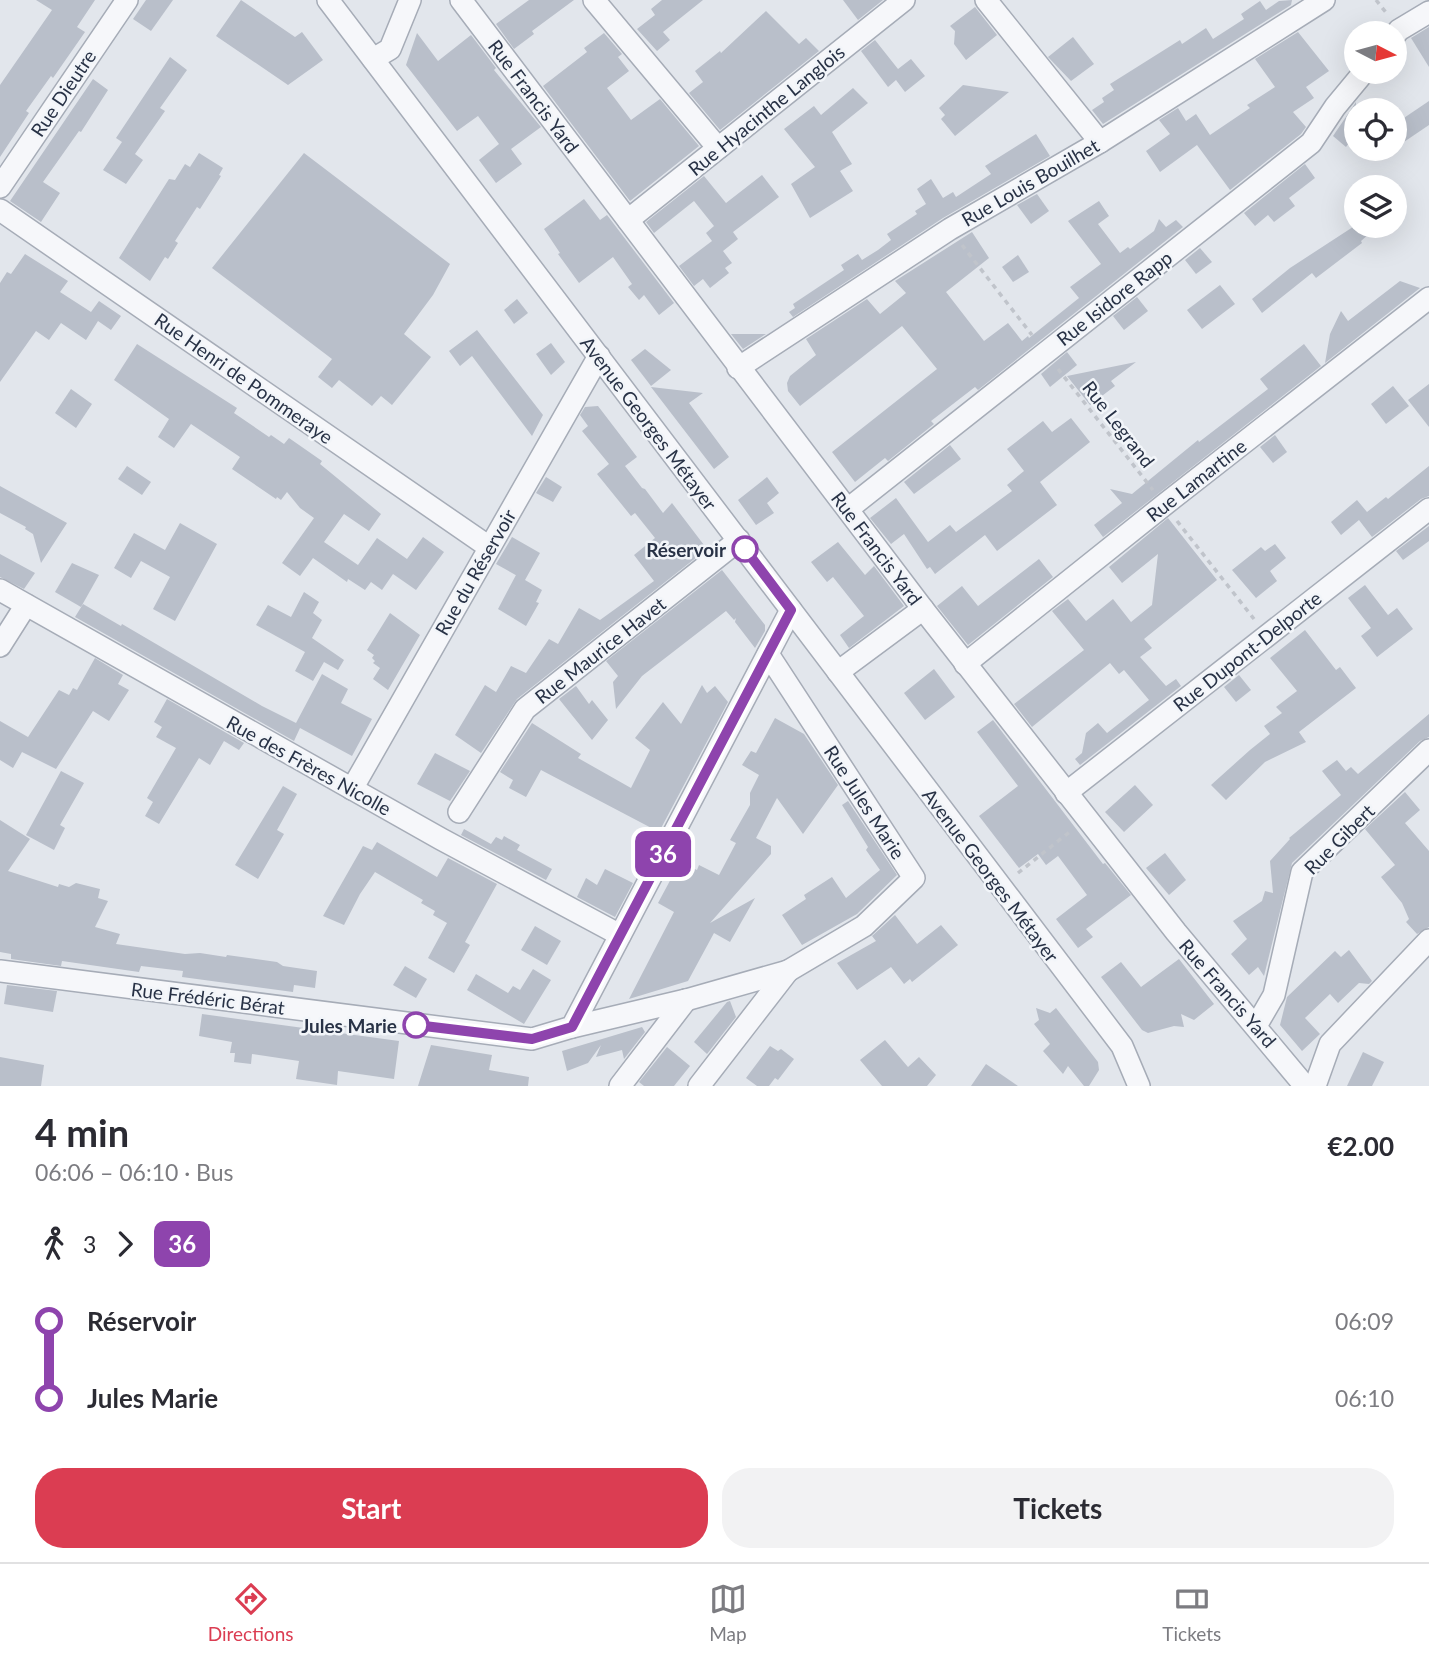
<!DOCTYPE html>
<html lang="en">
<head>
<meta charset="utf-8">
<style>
  :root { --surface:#fff; --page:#f2f2f3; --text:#2b2b33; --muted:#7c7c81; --line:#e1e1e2; --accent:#db3d52 }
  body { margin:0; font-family:Lato,sans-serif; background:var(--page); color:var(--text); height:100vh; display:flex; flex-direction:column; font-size:26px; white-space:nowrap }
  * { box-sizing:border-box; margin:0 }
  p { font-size:23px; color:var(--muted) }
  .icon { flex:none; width:38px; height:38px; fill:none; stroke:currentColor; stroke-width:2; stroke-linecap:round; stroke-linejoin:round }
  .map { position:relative; height:1086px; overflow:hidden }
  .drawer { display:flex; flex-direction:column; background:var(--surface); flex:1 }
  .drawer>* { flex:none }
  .badge { padding:0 14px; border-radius:10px; font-size:24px; line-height:46px }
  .needle { width:46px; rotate:96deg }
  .buttons { position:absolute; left:1344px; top:21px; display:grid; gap:14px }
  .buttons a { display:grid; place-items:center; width:63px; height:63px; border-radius:50%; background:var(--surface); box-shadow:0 7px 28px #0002; font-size:35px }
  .map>.badge { position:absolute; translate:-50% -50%; box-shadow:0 0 0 4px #fff }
  .legs { display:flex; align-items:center; gap:10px; height:77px; padding:0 35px; font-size:23px }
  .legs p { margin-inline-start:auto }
  .headline { display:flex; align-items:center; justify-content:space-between; height:119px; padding:0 35px }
  h1 { font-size:38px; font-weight:700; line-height:52px }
  .button { display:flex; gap:14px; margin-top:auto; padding:14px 35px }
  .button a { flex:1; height:80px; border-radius:28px; background:var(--accent); color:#fff; font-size:28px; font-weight:700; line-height:80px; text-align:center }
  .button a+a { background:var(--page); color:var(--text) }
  ul { padding:0 35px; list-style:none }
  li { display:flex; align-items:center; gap:24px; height:77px; font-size:26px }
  li i { display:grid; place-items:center; width:10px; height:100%; margin:0 9px; background:currentColor }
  li i::after { content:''; width:18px; height:18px; margin:-9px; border:5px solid; border-radius:50%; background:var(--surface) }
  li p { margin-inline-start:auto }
  li:first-child i { background:linear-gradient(#0000 50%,currentColor 0) }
  li:last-child i { background:linear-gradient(currentColor 50%,#0000 0) }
  .dock { display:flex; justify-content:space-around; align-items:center; height:98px; border-top:2px solid var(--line); background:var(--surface); font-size:19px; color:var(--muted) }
  .dock a { display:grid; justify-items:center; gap:4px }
  .dock .selected { color:var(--accent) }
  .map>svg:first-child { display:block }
  .building { fill:#b9bfca }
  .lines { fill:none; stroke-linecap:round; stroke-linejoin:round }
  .minor-casing { stroke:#a6acb7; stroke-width:24 }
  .path { stroke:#c0c4cb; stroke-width:3.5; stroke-dasharray:5 5; stroke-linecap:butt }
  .minor { stroke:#f6f7fa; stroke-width:21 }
  .line-1-casing { stroke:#fff; stroke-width:16 }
  .line-1 { stroke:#8e44ad; stroke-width:10 }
  .stop-1-dot { fill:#fff; stroke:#8e44ad; stroke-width:3.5 }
  .labels { text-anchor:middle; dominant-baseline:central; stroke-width:5; stroke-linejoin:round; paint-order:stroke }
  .street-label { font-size:19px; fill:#283246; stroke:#f2f5f9 }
  .stop-label { font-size:19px; font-weight:bold; fill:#283246; stroke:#f2f5f9; text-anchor:end }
</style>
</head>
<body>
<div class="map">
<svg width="1429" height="1086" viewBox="0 0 1429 1086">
  <rect width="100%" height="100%" fill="#e2e6ec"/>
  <!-- building -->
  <g class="building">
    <polygon points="36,0 95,0 77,27 85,32 53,78 51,76 26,111 29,113 0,157 0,85 52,10"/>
    <polygon points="146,0 173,0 151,31 133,19"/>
    <polygon points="241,0 295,37 302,32 323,60 288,85 216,36"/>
    <polygon points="529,0 574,0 532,31 534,34 514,49 496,24"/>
    <polygon points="662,0 703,0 663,32 670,40 657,51 637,29 655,15 651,9"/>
    <polygon points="843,0 883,0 858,20"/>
    <polygon points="1292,0 1291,5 1103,124 1092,110 1104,102 1102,98 1114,90 1110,84 1180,40 1182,44 1206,28 1213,39 1244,19 1241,14 1260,1 1266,10 1279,1"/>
    <polygon points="975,7 997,35 966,60 954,44 955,31 950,26"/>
    <polygon points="766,11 799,44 806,38 819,51 720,130 689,93 703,82 695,71 720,51 721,53"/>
    <polygon points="1429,27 1429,67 1411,38"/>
    <polygon points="1298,32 1329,71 1306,87 1314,98 1293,112 1306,127 1301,134 1230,190 1197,145 1160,172 1146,151 1170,134 1159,120 1178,108 1186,121 1196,114 1210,135 1250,108 1247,105 1275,87 1255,59"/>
    <polygon points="417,33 438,61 471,35 496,68 494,70 541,127 511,149 522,164 496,183 479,160 499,144 478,116 457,131 406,65"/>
    <polygon points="604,33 622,54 618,57 629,71 607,88 631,120 660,99 699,146 630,201 543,86 587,52 584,48"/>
    <polygon points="1073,37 1094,64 1071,81 1048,57"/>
    <polygon points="875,40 898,69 911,59 925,76 905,92 896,80 888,87 861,51"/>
    <polygon points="170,57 187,70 160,108 165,111 135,154 143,160 126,184 103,170 122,142 116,138"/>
    <polygon points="93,79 108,90 81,132 79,131 43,182 60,193 41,222 10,201"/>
    <polygon points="963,85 1009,92 955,136 941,119 945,115 939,108"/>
    <polygon points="853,88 868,103 832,132 852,164 840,171 853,191 810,218 791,184 815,167 784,129 814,106 821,115"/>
    <polygon points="1429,101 1429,125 1395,148 1395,124"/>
    <polygon points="1356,102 1356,133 1346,147 1333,136"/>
    <polygon points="1036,134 1050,156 943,218 793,317 789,312 795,308 793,304 844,270 841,265 858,254 862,260 878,250 891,240 887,234 917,214 915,211 926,204 917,189 931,179 943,198 953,192 956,197 991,174 985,166"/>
    <polygon points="199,153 223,168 219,175 221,176 200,209 197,207 175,241 178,243 168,259 165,257 150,281 119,258 169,179 175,180 185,164 190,167"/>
    <polygon points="304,153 450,264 433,295 404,334 431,357 392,405 381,396 372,406 339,380 332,388 318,377 332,359 212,268"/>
    <polygon points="1305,164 1315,178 1289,198 1295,206 1274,222 1268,215 1255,226 1244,213"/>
    <polygon points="762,175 779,197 733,232 738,239 723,251 732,263 725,268 729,273 710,288 703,279 694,286 679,266 712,241 706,233 714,226 694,201 654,233 646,222 704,176 726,203"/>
    <polygon points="1037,194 1049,211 1031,224 1017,205"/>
    <polygon points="584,199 600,220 607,215 674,303 659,315 644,295 639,300 628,287 632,284 613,257 579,283 558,254 560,253 544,229"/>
    <polygon points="1099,201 1109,216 1098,224 1120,253 1128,247 1130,249 1154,231 1159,219 1166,227 1176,220 1183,227 978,390 975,387 931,421 934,424 888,461 885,458 855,482 832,452 937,369 902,326 800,406 788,391 787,383 790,376 816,355 806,339 867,299 880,314 906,293 895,281 972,232 989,258 946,292 984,341 1008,323 1022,341 1028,336 1029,338 1079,298 1070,287 1101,264 1068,221"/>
    <polygon points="1356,225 1378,226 1361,241 1362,243 1316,278 1312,273 1262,313 1252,299 1290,268"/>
    <polygon points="1200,248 1212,262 1196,274 1185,260"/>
    <polygon points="25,254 68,281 60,292 91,312 99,301 121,316 111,330 98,321 86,340 61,323 49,340 36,331 0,382 0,283 7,272 11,274"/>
    <polygon points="1018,255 1029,272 1013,282 1002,267"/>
    <polygon points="1400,281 1420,288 1325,363 1330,334 1341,311 1348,321"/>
    <polygon points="1220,285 1235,304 1202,329 1187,310"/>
    <polygon points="1137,297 1148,311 1124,330 1113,316"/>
    <polygon points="517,299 528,313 514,324 504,310"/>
    <polygon points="477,330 543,415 532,436 472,356 460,366 449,351"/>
    <polygon points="731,334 766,334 743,349"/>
    <polygon points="551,343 565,362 551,375 536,354"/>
    <polygon points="137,344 237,408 234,413 269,437 271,435 284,444 289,438 322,461 320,464 381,514 369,531 344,514 324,542 358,565 377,538 407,559 423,537 444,552 416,590 393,574 382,590 371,582 365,590 348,579 347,582 313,558 300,576 282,563 314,518 300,508 287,492 281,500 277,497 276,499 232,469 240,457 191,424 174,448 158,437 169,419 114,380"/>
    <polygon points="1304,344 1321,366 1103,537 1094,525 1122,503 1110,489 1132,494 1198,440 1199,442 1268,389 1260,379"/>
    <polygon points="645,349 671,370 651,386 631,360"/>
    <polygon points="1067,352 1077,365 1050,387 1041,374"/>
    <polygon points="1136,362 1111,381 1115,386 1090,405 1067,376"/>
    <polygon points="1429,384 1429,427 1408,400"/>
    <polygon points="1393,386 1409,406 1386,424 1371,404"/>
    <polygon points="651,387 703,393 689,403 729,457 714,469"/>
    <polygon points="71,389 92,404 76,428 55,413"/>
    <polygon points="598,406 637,457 625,466 642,488 645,489 663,513 672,503 707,549 517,699 481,753 455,735 485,685 496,692 511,666 526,673 549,639 558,644 579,608 600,620 654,581 634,555 655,538 635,513 631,516 597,474 609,464 582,431 588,426 580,415 585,407"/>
    <polygon points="1071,418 1090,442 1040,482 1057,505 997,551 985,535 935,574 930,567 927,569 904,534 891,544 870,518 896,498 928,542 950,525 956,532 1012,491 1007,485 1024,471 1007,449 1043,421 1052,432"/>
    <polygon points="1275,435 1287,452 1273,463 1260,447"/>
    <polygon points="950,445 961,459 914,494 904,482"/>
    <polygon points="127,466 151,482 142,495 118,479"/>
    <polygon points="1429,466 1429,496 1421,499 1372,537 1359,520 1341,535 1331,522 1357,500 1367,512 1386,497 1388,499"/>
    <polygon points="546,477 562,487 553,502 536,493"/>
    <polygon points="767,477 779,493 767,503 774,513 756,525 738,500"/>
    <polygon points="0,486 67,523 41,563 33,534 25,529 26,527 0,513"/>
    <polygon points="1168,518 1217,580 1144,639 1152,648 1140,657 1166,686 1176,679 1181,686 1080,765 1075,759 1082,753 1086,733 1098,723 1107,733 1149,700 1124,670 1119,674 1110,663 1032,727 1014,704 1084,650 1052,611 1068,599 1086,621 1113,599 1131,622 1152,605 1158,554 1122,583 1109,567"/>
    <polygon points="180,523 217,544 175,621 153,609 170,577 141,561 131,578 114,568 134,533 165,550"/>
    <polygon points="1429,526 1429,541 1403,560 1396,551"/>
    <polygon points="512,537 540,553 525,580 542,590 536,602 539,603 526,626 498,609 516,575 521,578 496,564"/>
    <polygon points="838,542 865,575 874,566 904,606 849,648 840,635 864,616 833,577 827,582 811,562"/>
    <polygon points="1275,544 1286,558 1270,571 1277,581 1256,598 1232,570 1261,547 1265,551"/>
    <polygon points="0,554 35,573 24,589 0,577"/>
    <polygon points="1039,559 1053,577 968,645 937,606 962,586 978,606"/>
    <polygon points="72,563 99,575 81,607 55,592"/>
    <polygon points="722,570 765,625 765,631 755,648 735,622 736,618 734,620 726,611 642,676 616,709 613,682 618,676 606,661"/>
    <polygon points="1365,585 1388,615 1397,608 1413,629 1377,657 1361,636 1371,628 1348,598"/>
    <polygon points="304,592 319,602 313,613 322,620 312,638 344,660 338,670 324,662 313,681 295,671 305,652 256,625 268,605 291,617"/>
    <polygon points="83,604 121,626 122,624 262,706 296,723 322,674 348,689 341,703 372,719 352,756 300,728 294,741 75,617"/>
    <polygon points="390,613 420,635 388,690 373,679 380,668 373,663 375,661 372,658 374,655 367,650"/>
    <polygon points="1305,630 1336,670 1340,667 1356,688 1299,732 1306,742 1265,762 1226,800 1211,785 1250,750 1270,734 1264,726 1282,713 1276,707 1297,691 1270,658"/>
    <polygon points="95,658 123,675 118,684 129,690 109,721 93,711 56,769 22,752 13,768 0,760 0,721 28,737 59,690 69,695 73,688 77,690"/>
    <polygon points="934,669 955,697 925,720 904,693"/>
    <polygon points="1239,675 1251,690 1236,702 1224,687"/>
    <polygon points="702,685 707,693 715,686 728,702 659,832 541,770 526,797 509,788 513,780 500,772 532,723 581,754 578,758 631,788 650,750 635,738 663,702 681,724"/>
    <polygon points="576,686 589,704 592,700 608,720 592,740 559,699"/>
    <polygon points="167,699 244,743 239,750 224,741 210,765 199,758 159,824 145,816 153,802 147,798 176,748 156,737 162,727 154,722"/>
    <polygon points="1429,714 1429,737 1420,741 1292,863 1264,976 1258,967 1249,975 1231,954 1247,939 1233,921 1262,901 1265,891 1273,893 1270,861 1290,839 1289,838 1341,795 1322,771 1337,760 1346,771 1351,767 1358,774"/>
    <polygon points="775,718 804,734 838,785 803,834 777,798 756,838 771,846 771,854 710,923 755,898 730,942 714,933 688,981 629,999 674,912 658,903 680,862 697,870 699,865 719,875 736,843 730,840 750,805 750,793 759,775 742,765 751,751 756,753"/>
    <polygon points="993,720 1103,864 1105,863 1131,895 1086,929 1093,937 1078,948 1056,919 1087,895 1058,856 1046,865 1038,854 1019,868 979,816 1018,786 977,732"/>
    <polygon points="435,753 470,771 450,801 417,784"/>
    <polygon points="61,771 84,783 60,825 65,828 54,850 26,835"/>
    <polygon points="1135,785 1153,805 1124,832 1105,812"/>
    <polygon points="283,786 297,794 277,830 284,834 258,879 235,865"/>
    <polygon points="1405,792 1420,810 1405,823 1429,851 1429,927 1417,934 1406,922 1409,919 1402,903 1381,877 1395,865 1365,829"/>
    <polygon points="848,801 897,875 857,914 802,945 782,915 806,899 804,895 832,877 846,898 880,870 866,850 868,847 842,805"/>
    <polygon points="0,820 30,839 8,871 58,887 59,884 69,887 76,883 100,889 98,898 108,901 95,927 120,934 116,944 185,954 200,953 226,957 227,955 277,962 283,966 317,971 315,988 294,985 293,992 182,977 183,971 141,966 139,972 62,961 61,966 11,959 11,954 0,952"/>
    <polygon points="464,829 491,844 496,837 502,840 504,836 520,845 517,850 552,869 546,880 461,835"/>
    <polygon points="377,842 437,877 448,858 497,884 465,942 470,945 454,973 428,958 447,923 433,915 435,911 421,903 423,900 375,872 360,894 344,925 323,916 363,846 372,850"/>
    <polygon points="1165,853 1186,880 1169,895 1146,868"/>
    <polygon points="605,869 633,883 615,917 577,897 586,878 597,885"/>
    <polygon points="895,915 917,944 941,925 958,945 912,982 910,979 904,984 891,967 857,990 837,963 876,941 872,936"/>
    <polygon points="535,926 561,941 547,965 521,950"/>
    <polygon points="1349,950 1372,981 1369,984 1359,983 1338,1003 1330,994 1305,1018 1320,1034 1302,1051 1280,1025 1287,997 1335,951 1341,957"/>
    <polygon points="1179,959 1214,1004 1194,1020 1181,1014 1184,1027 1174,1026 1148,1033 1142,1030 1101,977 1121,962 1141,987"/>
    <polygon points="405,966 427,979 416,998 393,985"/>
    <polygon points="533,969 551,980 524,1024 467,990 476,974 508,993 513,986 520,990"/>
    <polygon points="7,985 57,991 53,1012 4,1004"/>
    <polygon points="730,1001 736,1017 707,1054 694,1042 727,1002"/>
    <polygon points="1036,1008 1050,1013 1056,1008 1098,1062 1099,1070 1089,1086 1084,1086 1068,1066 1063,1074 1043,1051 1050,1044 1034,1024 1039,1020"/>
    <polygon points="202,1014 399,1041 394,1079 338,1071 337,1085 296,1079 299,1061 252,1054 251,1064 234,1062 235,1053 230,1053 232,1042 199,1036"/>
    <polygon points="642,1027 645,1032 624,1059 622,1050 596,1057 601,1045 588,1063 567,1071 562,1051"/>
    <polygon points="885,1040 908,1067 919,1057 936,1075 927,1086 882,1086 860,1060"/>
    <polygon points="431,1045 492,1055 489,1070 529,1077 528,1086 418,1086"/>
    <polygon points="770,1046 778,1051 781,1049 794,1059 778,1080 775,1078 769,1086 757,1086 746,1078"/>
    <polygon points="667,1047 690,1066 674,1086 644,1086 639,1082"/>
    <polygon points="1363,1052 1384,1062 1372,1086 1347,1086"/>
    <polygon points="0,1057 44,1065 41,1086 0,1086"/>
    <polygon points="986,1064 1018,1086 971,1086"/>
  </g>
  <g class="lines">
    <!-- minor casing -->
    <g class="minor-casing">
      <g id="minor">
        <polyline points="328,0 1122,1046 1139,1086"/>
        <polyline points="461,0 923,609 1176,932 1305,1086"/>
        <polyline points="594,0 718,148"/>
        <polyline points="986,0 1100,142"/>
        <polyline points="1395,35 1399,30 1429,12"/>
        <polyline points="373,59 390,49 410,0"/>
        <polyline points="0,187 127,0"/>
        <polyline points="0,210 489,547"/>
        <polyline points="628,220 904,0"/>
        <polyline points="738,368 950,229 1100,142 1324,0"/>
        <polyline points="848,509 1311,143 1335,107 1364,72"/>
        <polyline points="0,590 441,839 620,935"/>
        <polyline points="0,646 26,605"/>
        <polyline points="965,664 1164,505 1429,298"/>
        <polyline points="838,672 923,609"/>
        <polyline points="352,789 599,356"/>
        <polyline points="1066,793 1429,509"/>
        <polyline points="459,812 525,709 739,540"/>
        <polyline points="0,971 532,1039 572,1027 791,610"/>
        <polyline points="1256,1026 1274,995 1302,872 1429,750"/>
        <polyline points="572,1027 686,1000 788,971 864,926 914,878 768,654"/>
        <polyline points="620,1086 686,1000"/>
        <polyline points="699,1086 788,971"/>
        <polyline points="1315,1086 1330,1044 1429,940"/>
      </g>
    </g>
    <!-- path -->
    <g class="path">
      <polyline points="1376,0 1388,15"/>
      <polyline points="962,245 1032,335"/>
      <polyline points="1058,369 1153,490"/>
      <polyline points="1177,521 1254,619"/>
      <polyline points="1018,873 1072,830"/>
    </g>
    <!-- minor -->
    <use href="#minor" class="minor"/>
  </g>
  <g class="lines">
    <!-- line-1 casing -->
    <g class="line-1-casing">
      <polyline id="line-1" points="416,1025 532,1039 572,1027 791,610 745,549"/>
    </g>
    <!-- line-1 -->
    <use href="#line-1" class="line-1"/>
  </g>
  <!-- markers -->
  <g class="stop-1-dot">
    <circle cx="745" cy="549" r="12"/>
    <circle cx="416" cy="1025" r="12"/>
  </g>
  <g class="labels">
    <!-- street labels -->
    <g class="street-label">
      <text transform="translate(63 93) rotate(-56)">Rue Dieutre</text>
      <text transform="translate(534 96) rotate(53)">Rue Francis Yard</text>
      <text transform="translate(766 110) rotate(-39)">Rue Hyacinthe Langlois</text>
      <text transform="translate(1030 182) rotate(-30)">Rue Louis Bouilhet</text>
      <text transform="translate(1114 298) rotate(-38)">Rue Isidore Rapp</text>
      <text transform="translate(244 378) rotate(35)">Rue Henri de Pommeraye</text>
      <text transform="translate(649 423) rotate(53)">Avenue Georges Métayer</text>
      <text transform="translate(1119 424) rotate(52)">Rue Legrand</text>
      <text transform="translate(1196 480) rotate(-38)">Rue Lamartine</text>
      <text transform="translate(877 548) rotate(53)">Rue Francis Yard</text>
      <text transform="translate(475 572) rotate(-60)">Rue du Réservoir</text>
      <text transform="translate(600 650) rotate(-38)">Rue Maurice Havet</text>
      <text transform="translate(1247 651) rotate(-38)">Rue Dupont-Delporte</text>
      <text transform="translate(309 765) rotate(29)">Rue des Frères Nicolle</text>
      <text transform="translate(865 802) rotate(57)">Rue Jules Marie</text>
      <text transform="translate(1339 839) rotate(-45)">Rue Gibert</text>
      <text transform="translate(991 875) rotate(53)">Avenue Georges Métayer</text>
      <text transform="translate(1228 993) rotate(49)">Rue Francis Yard</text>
      <text transform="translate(208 998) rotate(7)">Rue Frédéric Bérat</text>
    </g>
    <!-- stop labels -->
    <g class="stop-label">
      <text x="726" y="549">Réservoir</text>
      <text x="397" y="1025">Jules Marie</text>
    </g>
  </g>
</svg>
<div class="buttons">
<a><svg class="needle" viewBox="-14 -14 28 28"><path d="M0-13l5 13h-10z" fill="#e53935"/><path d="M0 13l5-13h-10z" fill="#7c7c81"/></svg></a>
<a><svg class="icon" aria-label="locate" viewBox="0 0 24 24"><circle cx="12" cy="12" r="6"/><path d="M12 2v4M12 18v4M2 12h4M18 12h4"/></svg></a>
<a><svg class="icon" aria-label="layers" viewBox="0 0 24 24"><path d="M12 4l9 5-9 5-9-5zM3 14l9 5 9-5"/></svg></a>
</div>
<b class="badge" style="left:663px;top:854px;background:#8e44ad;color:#fff">36</b>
</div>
<section class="drawer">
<div class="headline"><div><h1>4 min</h1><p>06:06 – 06:10 · Bus</p></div><b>€2.00</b></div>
<div class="legs"><svg class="icon" aria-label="walk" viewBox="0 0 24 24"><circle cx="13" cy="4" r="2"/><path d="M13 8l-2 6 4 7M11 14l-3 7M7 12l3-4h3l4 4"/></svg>3<svg class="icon" aria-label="forward" viewBox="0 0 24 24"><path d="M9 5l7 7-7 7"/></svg><b class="badge" style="background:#8e44ad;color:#fff">36</b></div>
<ul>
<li><i style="color:#8e44ad"></i><b>Réservoir</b><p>06:09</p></li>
<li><i style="color:#8e44ad"></i><b>Jules Marie</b><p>06:10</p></li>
</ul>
<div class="button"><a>Start</a><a>Tickets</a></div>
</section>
<nav class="dock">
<a class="selected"><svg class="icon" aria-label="directions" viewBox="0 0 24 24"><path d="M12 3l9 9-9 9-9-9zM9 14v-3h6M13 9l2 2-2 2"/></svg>Directions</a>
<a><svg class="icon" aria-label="map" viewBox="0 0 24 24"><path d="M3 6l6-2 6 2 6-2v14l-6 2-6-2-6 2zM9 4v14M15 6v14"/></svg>Map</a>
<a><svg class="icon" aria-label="tickets" viewBox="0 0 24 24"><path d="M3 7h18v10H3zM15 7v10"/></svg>Tickets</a>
</nav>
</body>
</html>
